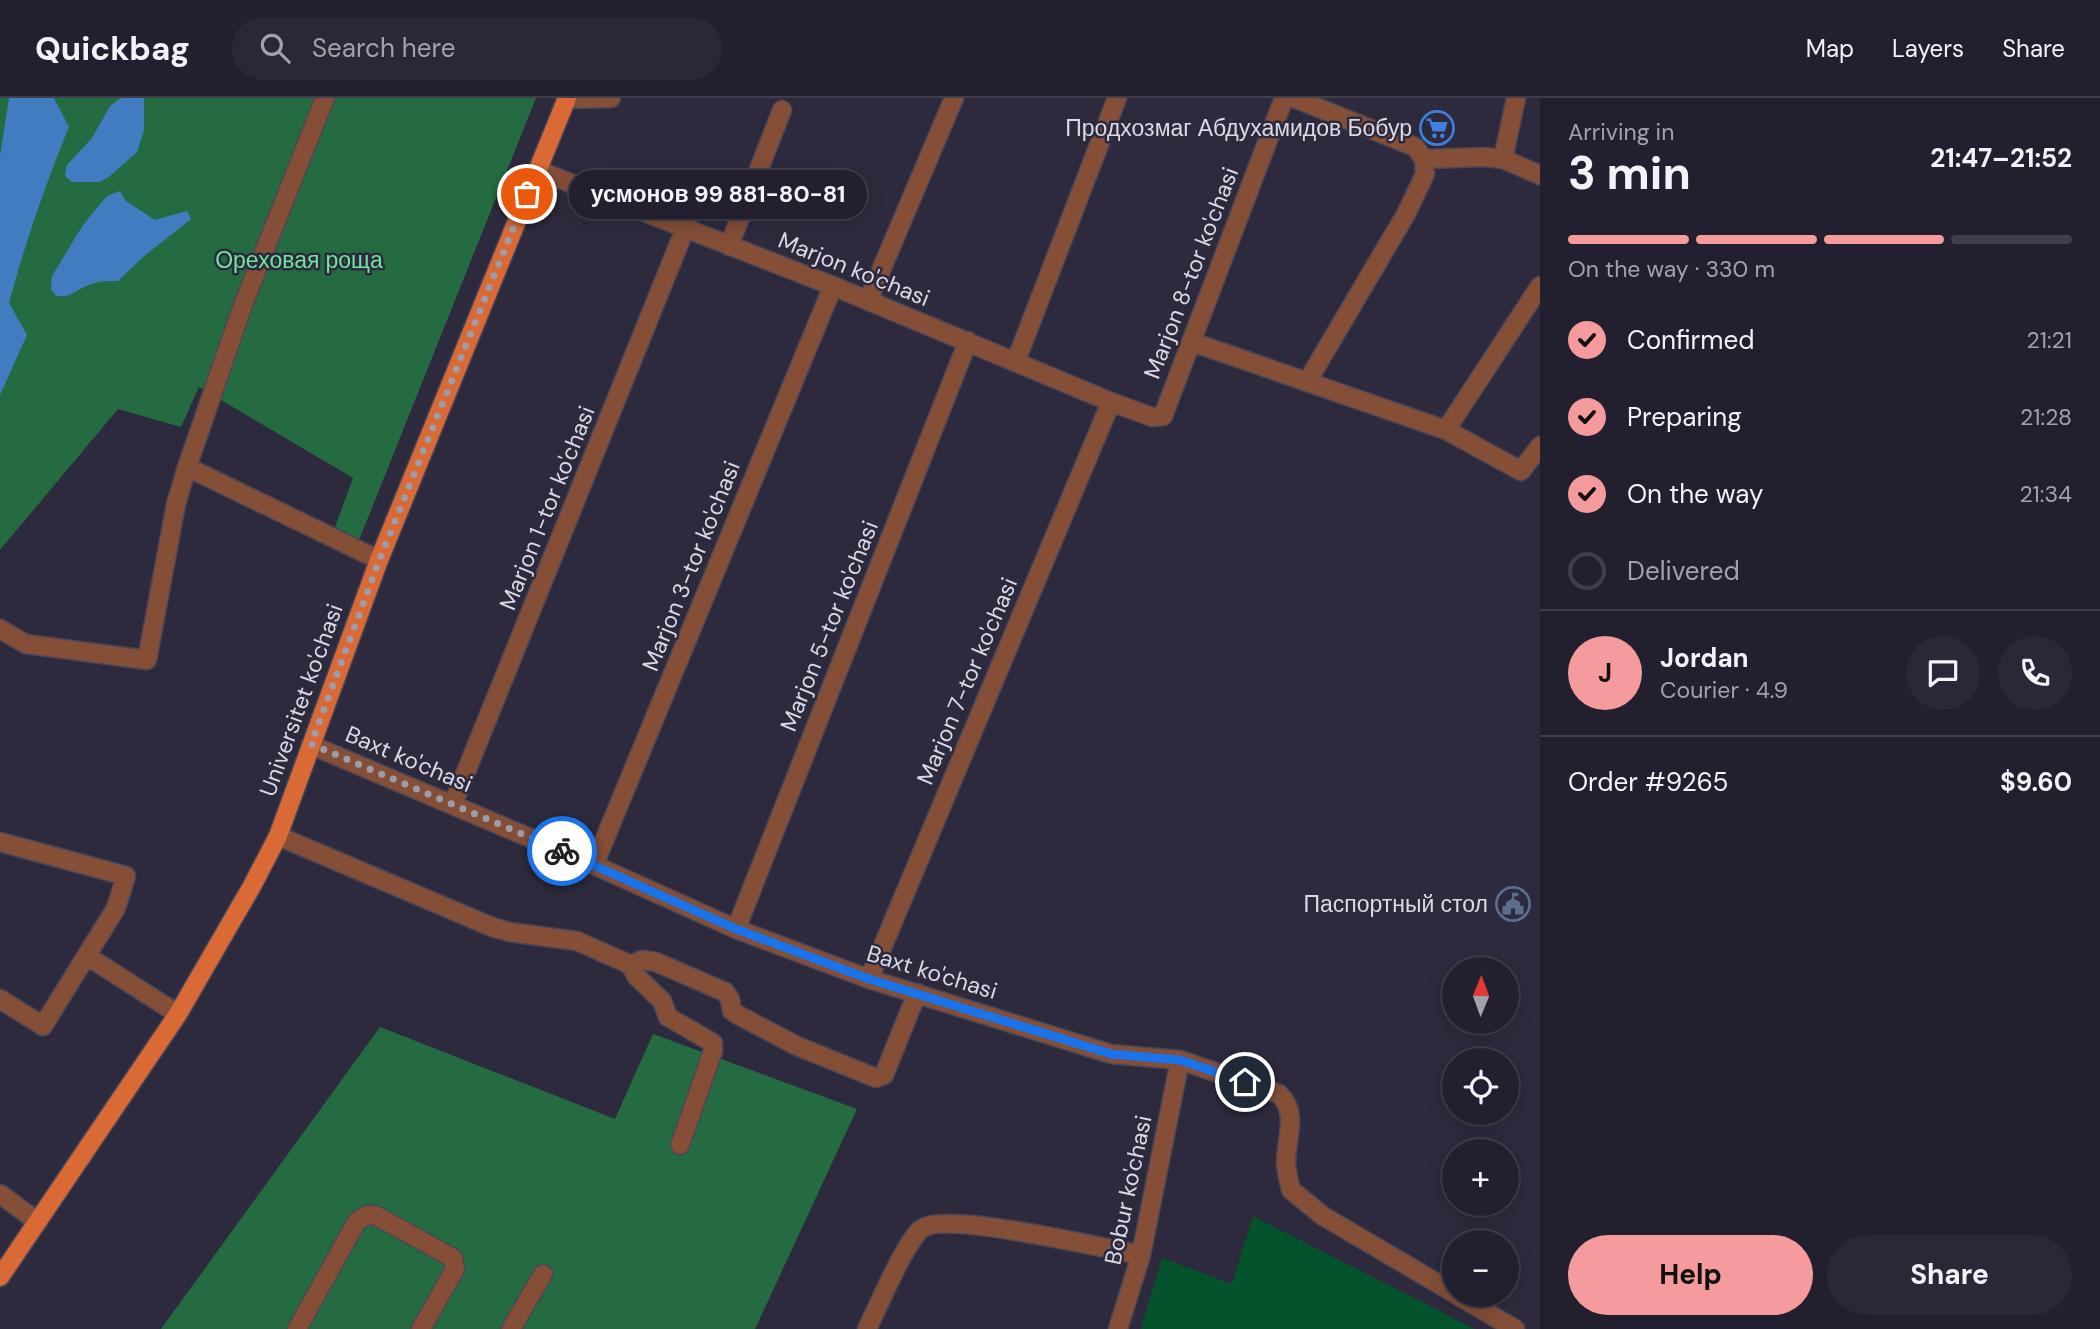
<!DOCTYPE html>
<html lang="en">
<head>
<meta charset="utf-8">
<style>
  :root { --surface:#22202e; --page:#2a2836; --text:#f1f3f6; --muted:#a2a3aa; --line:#3f3e4a; --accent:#f59b9d }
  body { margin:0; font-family:"DM Sans",sans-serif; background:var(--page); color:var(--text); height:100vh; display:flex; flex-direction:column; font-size:26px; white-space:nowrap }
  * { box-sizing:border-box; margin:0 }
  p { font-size:23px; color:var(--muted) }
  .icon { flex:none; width:38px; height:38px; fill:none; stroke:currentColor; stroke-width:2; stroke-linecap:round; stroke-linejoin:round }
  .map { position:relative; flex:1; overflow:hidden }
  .details { display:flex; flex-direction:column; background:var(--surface); width:560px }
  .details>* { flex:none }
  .needle { width:46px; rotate:1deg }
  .controls { position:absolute; left:1442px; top:859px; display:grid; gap:14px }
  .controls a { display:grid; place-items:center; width:77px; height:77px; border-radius:50%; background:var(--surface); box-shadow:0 4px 18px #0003,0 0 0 2px var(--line); font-size:35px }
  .pin { position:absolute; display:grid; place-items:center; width:60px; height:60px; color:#fff; margin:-30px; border:4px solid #fff; border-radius:50%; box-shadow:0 2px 7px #0007 }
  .courier { position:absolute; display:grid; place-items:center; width:70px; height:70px; margin:-35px; border:5px solid #1a73e8; border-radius:50%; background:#fff; color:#222; box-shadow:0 2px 9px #0007 }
  .bubble { position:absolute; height:49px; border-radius:24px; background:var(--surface); box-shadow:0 4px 18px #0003,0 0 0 2px var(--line); font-size:23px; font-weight:700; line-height:49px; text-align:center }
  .summary em { font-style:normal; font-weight:700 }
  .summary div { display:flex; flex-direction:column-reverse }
  .summary { display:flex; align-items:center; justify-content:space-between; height:119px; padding:0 28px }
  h1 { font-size:46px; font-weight:700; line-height:52px }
  .bar { display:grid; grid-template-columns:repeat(4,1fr); gap:10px 7px; align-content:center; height:84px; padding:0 28px }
  .bar i { height:9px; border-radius:5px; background:var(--line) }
  .bar .current { background:var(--accent) }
  .bar p { grid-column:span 4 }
  .line { display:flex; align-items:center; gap:18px; padding:0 28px; border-top:2px solid var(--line) }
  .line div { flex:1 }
  .round { display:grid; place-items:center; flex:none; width:74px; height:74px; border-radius:37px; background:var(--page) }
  ol { padding:0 28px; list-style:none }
  li { display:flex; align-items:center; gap:21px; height:77px }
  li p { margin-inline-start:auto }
  li .icon { padding:7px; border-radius:50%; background:var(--accent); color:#111; stroke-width:4 }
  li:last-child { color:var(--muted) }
  li i { width:38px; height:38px; border:4px solid var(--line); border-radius:50% }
  .cta { display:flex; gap:14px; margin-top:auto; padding:14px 28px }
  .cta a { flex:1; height:80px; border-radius:42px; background:var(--accent); color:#111; font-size:28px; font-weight:700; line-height:80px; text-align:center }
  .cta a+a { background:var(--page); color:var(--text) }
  header { display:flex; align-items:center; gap:42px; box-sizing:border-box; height:98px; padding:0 35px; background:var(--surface); border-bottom:2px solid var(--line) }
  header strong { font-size:33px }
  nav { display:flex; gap:38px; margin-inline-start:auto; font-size:24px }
  .search { width:490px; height:63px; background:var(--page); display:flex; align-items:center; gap:18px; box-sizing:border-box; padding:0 24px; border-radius:38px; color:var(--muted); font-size:26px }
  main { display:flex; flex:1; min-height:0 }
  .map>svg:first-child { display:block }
</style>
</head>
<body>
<header>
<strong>Quickbag</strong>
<div class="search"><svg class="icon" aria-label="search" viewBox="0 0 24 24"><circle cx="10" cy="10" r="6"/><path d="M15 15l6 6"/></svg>Search here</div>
<nav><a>Map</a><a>Layers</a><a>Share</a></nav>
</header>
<main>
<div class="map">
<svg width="1540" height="1231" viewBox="0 0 1540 1231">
  <rect width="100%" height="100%" fill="#2d2a3d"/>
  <path fill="#04532c" d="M1253,1118L1475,1231H1141L1162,1160L1232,1186Z"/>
  <path fill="#256b42" d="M0,0H536L359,442L335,429L353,380L199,289L181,329L118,311L0,452Z
    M380,929L615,1021L653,936L857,1011L755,1231H161Z"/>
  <path fill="#427cc0" d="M9,0H54L69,29C45,87 25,145 9,205L27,237L0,297V58Z
    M121,0H144V32L137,54L110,78L100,84H72L65,78L67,67L92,40L110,8Z
    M120,93L126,103L155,122L187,113L191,121L143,159L118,183C108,183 98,183 89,187C74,192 73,200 56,198L51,191L52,178L83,127L107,98Z"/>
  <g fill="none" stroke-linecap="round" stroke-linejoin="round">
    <g stroke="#494658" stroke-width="21">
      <path id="minor" d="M1294,0L1415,49L1424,61L1425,76L1406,116L1307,284
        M1516,0L1503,61L1540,77
        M566,1L611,0
        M1424,61L1484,59L1503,61
        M537,72L833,188L1111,304L1152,319L1163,318L1284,0
        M729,148L782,12
        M868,203L954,0
        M1192,244L1446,332L1521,373L1540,348
        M1016,263L1117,0
        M1446,332L1540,188
        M187,369L379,462
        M0,531L26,546L147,562L176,406L187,369L243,207L325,0
        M311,647L594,767L736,831L869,881L1111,956L1180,962L1279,996C1299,1015 1286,1040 1286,1064C1286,1073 1289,1083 1291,1092L1323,1118L1454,1195
        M453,706L685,131
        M278,738L492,829L509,834L577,843L631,867L642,862L656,864L725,894L730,901L732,913L738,917L797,948L876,980L884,977L917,895
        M0,744L126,778L116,810L43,928L0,901
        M594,767L833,188
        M736,831L968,243
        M87,858L178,916
        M631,867L636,878L662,903L668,919L713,945V953L680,1047
        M869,881L1111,304
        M0,1096L38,1124
        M1457,1197L1515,1231
        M297,1231L357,1123L367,1117H375L453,1160L455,1171L421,1231
        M511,1231L543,1176
        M867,1231C879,1207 903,1149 920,1132C941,1111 1106,1151 1141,1157
        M1118,1231L1141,1157L1180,962"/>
    </g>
    <g stroke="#494658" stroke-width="21">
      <path id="major" d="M0,1179L178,916L252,788L278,738L379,462L567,0"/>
    </g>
    <use href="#minor" stroke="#844e37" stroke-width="18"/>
    <use href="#major" stroke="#d96a36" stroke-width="18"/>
  </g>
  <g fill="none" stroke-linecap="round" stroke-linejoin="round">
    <path stroke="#9d9cab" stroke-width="7" stroke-dasharray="0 12.6" d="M527,96L379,463L311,646L562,753"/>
    <path stroke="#1a73e8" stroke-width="9" d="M562,753L736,831L869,881L1111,956L1180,962L1245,984"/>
  </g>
  <defs>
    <g id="supermarket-ring" transform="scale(1.75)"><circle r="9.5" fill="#2d2a3d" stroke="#3f7fe0" stroke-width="1.5"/><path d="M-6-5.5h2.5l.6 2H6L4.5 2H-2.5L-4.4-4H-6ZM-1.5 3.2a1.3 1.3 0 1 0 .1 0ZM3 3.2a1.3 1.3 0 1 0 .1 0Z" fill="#3f7fe0"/></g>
    <g id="civic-ring" transform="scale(1.75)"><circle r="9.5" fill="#2d2a3d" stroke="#5c6f8a" stroke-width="1.5"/><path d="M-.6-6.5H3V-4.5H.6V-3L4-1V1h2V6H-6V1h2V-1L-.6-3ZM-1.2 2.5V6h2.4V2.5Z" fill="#5c6f8a"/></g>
  </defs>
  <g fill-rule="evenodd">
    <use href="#supermarket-ring" x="1437" y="30"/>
    <use href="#civic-ring" x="1513" y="806"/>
  </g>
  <g text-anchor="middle" stroke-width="5" stroke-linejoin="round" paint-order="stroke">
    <g font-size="23" fill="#dad9e6" stroke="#2d2a3d" text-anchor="end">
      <text x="1412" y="38">Продхозмаг Абдухамидов Бобур</text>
      <text x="1488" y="814">Паспортный стол</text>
    </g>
    <g font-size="23" fill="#6de59b" stroke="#2d2a3d">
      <text x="299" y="170">Ореховая роща</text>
    </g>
    <g font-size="23" fill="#dad9e6" stroke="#2d2a3d">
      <text transform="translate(854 171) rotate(22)" y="8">Marjon ko'chasi</text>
      <text transform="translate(1191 175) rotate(-69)" y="8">Marjon 8-tor ko'chasi</text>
      <text transform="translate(547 410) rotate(-68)" y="8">Marjon 1-tor ko'chasi</text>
      <text transform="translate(691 468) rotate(-68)" y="8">Marjon 3-tor ko'chasi</text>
      <text transform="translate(829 528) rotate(-68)" y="8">Marjon 5-tor ko'chasi</text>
      <text transform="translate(967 583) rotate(-67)" y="8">Marjon 7-tor ko'chasi</text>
      <text transform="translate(301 602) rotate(-70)" y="8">Universitet ko'chasi</text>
      <text transform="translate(409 661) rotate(23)" y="8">Baxt ko'chasi</text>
      <text transform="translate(932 874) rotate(17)" y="8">Baxt ko'chasi</text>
      <text transform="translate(1128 1092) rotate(-78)" y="8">Bobur ko'chasi</text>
    </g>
  </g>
</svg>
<div class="controls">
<a><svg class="needle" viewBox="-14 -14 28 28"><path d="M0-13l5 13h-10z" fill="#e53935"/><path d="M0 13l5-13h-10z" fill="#a2a3aa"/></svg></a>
<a><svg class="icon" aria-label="locate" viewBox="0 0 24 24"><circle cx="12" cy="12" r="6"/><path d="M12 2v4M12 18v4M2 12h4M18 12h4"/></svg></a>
<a>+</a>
<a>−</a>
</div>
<div class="pin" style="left:527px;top:96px;background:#ea580c"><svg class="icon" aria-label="bag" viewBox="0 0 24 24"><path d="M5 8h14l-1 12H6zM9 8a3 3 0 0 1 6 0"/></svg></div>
<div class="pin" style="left:1245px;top:984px;background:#1f2937"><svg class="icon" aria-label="home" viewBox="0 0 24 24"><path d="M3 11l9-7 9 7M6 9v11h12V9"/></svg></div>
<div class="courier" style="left:562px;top:753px"><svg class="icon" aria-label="bike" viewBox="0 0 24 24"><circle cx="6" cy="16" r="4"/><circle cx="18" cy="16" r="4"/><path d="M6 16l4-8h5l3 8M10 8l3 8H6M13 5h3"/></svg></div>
<div class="bubble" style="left:569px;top:72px;width:298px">усмонов 99 881-80-81</div>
</div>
<section class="details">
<div class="summary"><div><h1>3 min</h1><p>Arriving in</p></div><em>21:47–21:52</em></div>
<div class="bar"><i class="current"></i><i class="current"></i><i class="current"></i><i></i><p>On the way · 330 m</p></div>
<ol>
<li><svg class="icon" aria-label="check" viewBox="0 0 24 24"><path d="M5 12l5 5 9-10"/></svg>Confirmed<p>21:21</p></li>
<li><svg class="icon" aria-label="check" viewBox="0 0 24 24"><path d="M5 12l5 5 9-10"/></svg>Preparing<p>21:28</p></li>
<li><svg class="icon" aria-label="check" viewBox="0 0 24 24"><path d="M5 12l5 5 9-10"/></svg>On the way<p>21:34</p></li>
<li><i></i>Delivered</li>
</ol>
<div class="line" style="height:126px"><b class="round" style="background:var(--accent);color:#111">J</b><div><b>Jordan</b><p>Courier · 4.9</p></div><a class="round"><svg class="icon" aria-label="chat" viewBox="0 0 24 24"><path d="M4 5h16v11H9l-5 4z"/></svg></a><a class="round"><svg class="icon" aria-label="phone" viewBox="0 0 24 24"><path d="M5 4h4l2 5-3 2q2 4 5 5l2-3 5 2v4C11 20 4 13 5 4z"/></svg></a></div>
<div class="line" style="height:91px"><div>Order #9265</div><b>$9.60</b></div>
<div class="cta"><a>Help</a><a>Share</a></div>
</section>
</main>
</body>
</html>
